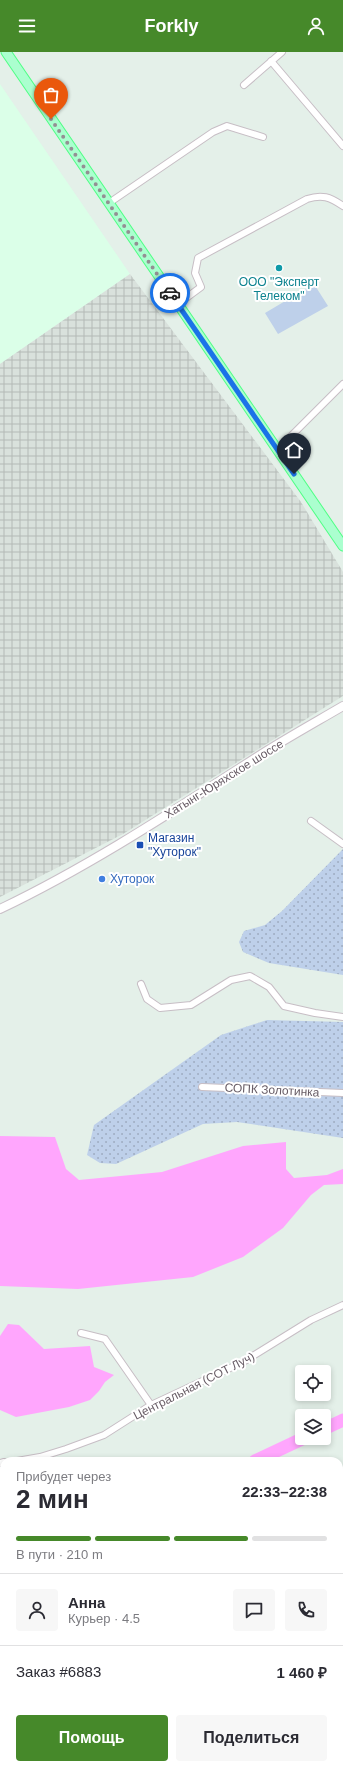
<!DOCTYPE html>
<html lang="ru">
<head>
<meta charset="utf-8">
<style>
  :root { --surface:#fff; --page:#f7f7f7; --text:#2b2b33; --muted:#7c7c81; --line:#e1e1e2; --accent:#46892a }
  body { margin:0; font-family:Helvetica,sans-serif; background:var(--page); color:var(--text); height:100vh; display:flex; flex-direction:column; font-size:15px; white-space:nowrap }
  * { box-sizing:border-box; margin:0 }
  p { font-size:13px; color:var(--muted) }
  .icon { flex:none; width:22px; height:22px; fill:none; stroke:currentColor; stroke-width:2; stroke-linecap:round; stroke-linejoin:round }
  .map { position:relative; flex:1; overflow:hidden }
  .sheet { position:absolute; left:0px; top:1405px; width:343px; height:312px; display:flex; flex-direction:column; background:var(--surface); border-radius:12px 12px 0 0; box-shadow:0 2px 6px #0003 }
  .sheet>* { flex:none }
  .controls { position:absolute; left:295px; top:1313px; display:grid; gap:8px }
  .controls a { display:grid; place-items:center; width:36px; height:36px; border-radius:4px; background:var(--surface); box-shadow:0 2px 6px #0003; font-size:20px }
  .pin { position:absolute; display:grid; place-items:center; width:34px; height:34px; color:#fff; margin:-41px -17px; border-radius:50% 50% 50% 0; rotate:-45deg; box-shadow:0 0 4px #0007 }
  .pin .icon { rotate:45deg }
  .courier { position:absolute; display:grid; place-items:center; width:40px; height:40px; margin:-20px; border:3px solid #1a73e8; border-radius:50%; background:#fff; color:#222; box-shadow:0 1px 5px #0007 }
  .head em { font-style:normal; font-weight:600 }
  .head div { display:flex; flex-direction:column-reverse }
  .head { display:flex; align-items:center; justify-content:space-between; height:68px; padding:0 16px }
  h1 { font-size:26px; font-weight:600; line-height:30px }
  .bar { display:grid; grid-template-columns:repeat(4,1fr); gap:6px 4px; align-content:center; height:48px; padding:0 16px }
  .bar i { height:5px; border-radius:3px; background:var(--line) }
  .bar .selected { background:var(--accent) }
  .bar p { grid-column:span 4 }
  .line { display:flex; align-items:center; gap:10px; padding:0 16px; border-top:1px solid var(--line) }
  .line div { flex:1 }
  .round { display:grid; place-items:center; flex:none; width:42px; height:42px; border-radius:4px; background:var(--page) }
  .button { display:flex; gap:8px; margin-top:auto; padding:8px 16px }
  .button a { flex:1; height:46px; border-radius:4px; background:var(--accent); color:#fff; font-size:16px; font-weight:600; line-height:46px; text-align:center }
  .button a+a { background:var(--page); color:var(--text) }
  header { display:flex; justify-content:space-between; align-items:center; height:52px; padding:0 16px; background:var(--accent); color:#fff; font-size:18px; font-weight:600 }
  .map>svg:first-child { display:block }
</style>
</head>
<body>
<header><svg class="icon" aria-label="menu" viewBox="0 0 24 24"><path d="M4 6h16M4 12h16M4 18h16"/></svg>Forkly<svg class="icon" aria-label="person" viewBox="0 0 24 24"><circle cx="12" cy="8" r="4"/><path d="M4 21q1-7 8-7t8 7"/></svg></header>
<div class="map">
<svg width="343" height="1717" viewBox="0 0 343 1717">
  <defs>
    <pattern id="industrial-grid" width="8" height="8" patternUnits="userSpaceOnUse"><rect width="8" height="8" fill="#d9e1dc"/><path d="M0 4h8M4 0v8" fill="none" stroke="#b4bab6"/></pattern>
    <pattern id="grass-dots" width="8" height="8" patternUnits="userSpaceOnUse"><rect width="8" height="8" fill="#bed0ea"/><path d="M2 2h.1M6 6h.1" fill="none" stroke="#9eacc1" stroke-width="1.8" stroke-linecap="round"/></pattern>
    <pattern id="forest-firs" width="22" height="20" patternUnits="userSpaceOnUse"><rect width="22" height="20" fill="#bed0ea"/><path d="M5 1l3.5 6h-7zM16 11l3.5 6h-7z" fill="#9eacc1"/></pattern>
  </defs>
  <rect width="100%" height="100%" fill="#e4f0e9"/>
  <path fill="#dbffe8" d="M0,32L130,222L0,312Z"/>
  <path fill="url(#industrial-grid)" d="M130,222L301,450L343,520V644L123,782L0,845V312Z"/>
  <path fill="url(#grass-dots)" d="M343,797V923L269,911L243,900L239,890L244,879L265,873L282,859Z
    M267,968L343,970V1086L237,1070L203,1072L116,1112L100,1111L87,1103L94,1073L221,983Z"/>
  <path fill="url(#forest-firs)" d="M339,1704H343V1717H305L315,1713H339Z"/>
  <path fill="#bed0ea" d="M314,232L328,254L278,282L265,261Z"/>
  <path fill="#ffa6fd" d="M0,1084L55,1085L66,1117L79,1128L162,1120L243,1094L286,1090V1117L294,1126L327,1123L343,1117V1132L324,1133L311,1143L283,1176L243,1205L193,1225L78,1237L0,1234Z
    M8,1272L19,1273L44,1297L90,1294L94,1315L114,1323L105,1330L99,1339L90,1348L69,1355L16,1365L0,1358V1284Z"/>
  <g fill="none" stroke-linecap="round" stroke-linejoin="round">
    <path stroke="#ffa6fd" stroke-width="13" d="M324,1377L343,1368
      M255,1409L304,1386
      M0,1523L4,1521"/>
    <g stroke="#c7bec5" stroke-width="8">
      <path id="minor" d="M271,9L343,94
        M244,33L282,0
        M109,151L213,80L227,74L263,85
        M178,252L201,235L195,221L198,206L307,147C322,142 330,145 343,154
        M277,398L343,332
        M311,769L343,792
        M141,932L147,947L160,956L191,953L231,928L250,924L269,935L284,954L315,961L343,965
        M202,1035L343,1041
        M81,1281L105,1287L151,1353
        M17,1409L40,1405L66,1397L104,1383L151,1353L243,1310L311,1268L343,1253
        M0,1411L4,1410
        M0,1422L4,1419
        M339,1439L343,1437
        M0,1590L4,1588"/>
    </g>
    <g stroke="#c9bfc7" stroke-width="10">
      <path id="secondary" d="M0,857C90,814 173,759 257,705C285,687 314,671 343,654"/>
    </g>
    <g stroke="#4fff85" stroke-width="11">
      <path id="primary" d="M6,0L343,494"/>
    </g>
    <use href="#minor" stroke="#fff" stroke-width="6"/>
    <use href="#secondary" stroke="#fff" stroke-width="8"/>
    <use href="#primary" stroke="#abffcf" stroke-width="9"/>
  </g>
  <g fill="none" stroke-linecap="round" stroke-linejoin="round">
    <path stroke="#939093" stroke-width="4" stroke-dasharray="0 7.2" d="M51,67L170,241"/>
    <path stroke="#1a73e8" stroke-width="5" d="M170,241L294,422"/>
  </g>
  <circle fill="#0f9aa8" stroke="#fff" stroke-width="1.5" cx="279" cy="216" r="4"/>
  <rect fill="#1a4fb4" stroke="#fff" stroke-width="1.5" x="136" y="789" width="8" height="8" rx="2"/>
  <circle fill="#3f7fe0" stroke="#fff" stroke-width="1.5" cx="102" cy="827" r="4"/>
  <g text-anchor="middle" stroke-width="4" stroke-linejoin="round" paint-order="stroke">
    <g font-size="12" fill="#0d838f" stroke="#fff">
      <text x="279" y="234">ООО "Эксперт<tspan x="279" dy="14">Телеком"</tspan></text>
    </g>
    <g font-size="12" fill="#675c65" stroke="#fff">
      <text transform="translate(224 727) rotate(-32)" y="4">Хатынг-Юряхское шоссе</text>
      <text transform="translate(272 1038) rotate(3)" y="4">СОПК Золотинка</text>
      <text transform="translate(194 1334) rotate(-27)" y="4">Центральная (СОТ Луч)</text>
    </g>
    <g font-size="12" fill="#164399" stroke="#fff" text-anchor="start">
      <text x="148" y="790">Магазин<tspan x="148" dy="14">"Хуторок"</tspan></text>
    </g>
    <g font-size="12" fill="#366cbe" stroke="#fff" text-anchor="start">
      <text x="110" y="831">Хуторок</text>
    </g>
  </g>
</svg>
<div class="controls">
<a><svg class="icon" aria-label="locate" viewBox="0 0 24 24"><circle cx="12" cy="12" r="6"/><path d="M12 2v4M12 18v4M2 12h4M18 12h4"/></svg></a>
<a><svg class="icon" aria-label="layers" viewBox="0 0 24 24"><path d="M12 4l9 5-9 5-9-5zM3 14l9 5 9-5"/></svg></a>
</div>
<div class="pin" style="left:51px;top:67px;background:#ea580c"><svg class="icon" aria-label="bag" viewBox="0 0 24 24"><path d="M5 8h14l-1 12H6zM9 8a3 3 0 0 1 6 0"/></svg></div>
<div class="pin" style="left:294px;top:422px;background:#1f2937"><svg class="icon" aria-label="home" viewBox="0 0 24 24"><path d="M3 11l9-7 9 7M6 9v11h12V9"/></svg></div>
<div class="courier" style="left:170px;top:241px"><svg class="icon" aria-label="car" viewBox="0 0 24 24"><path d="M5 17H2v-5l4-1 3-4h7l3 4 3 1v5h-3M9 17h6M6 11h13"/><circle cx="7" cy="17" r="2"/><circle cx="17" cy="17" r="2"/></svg></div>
<section class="sheet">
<div class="head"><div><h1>2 мин</h1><p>Прибудет через</p></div><em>22:33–22:38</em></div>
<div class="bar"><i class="selected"></i><i class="selected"></i><i class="selected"></i><i></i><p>В пути · 210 m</p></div>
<div class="line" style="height:72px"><a class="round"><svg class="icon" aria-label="person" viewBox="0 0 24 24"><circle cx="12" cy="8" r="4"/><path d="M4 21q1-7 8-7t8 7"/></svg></a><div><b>Анна</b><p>Курьер · 4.5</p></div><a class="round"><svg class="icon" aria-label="chat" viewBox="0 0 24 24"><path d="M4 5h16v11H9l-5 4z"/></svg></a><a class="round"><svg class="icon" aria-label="phone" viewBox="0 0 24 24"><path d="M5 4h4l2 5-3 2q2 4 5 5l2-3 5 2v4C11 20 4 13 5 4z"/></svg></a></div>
<div class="line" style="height:52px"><div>Заказ #6883</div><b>1 460 ₽</b></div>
<div class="button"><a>Помощь</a><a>Поделиться</a></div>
</section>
</div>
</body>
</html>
